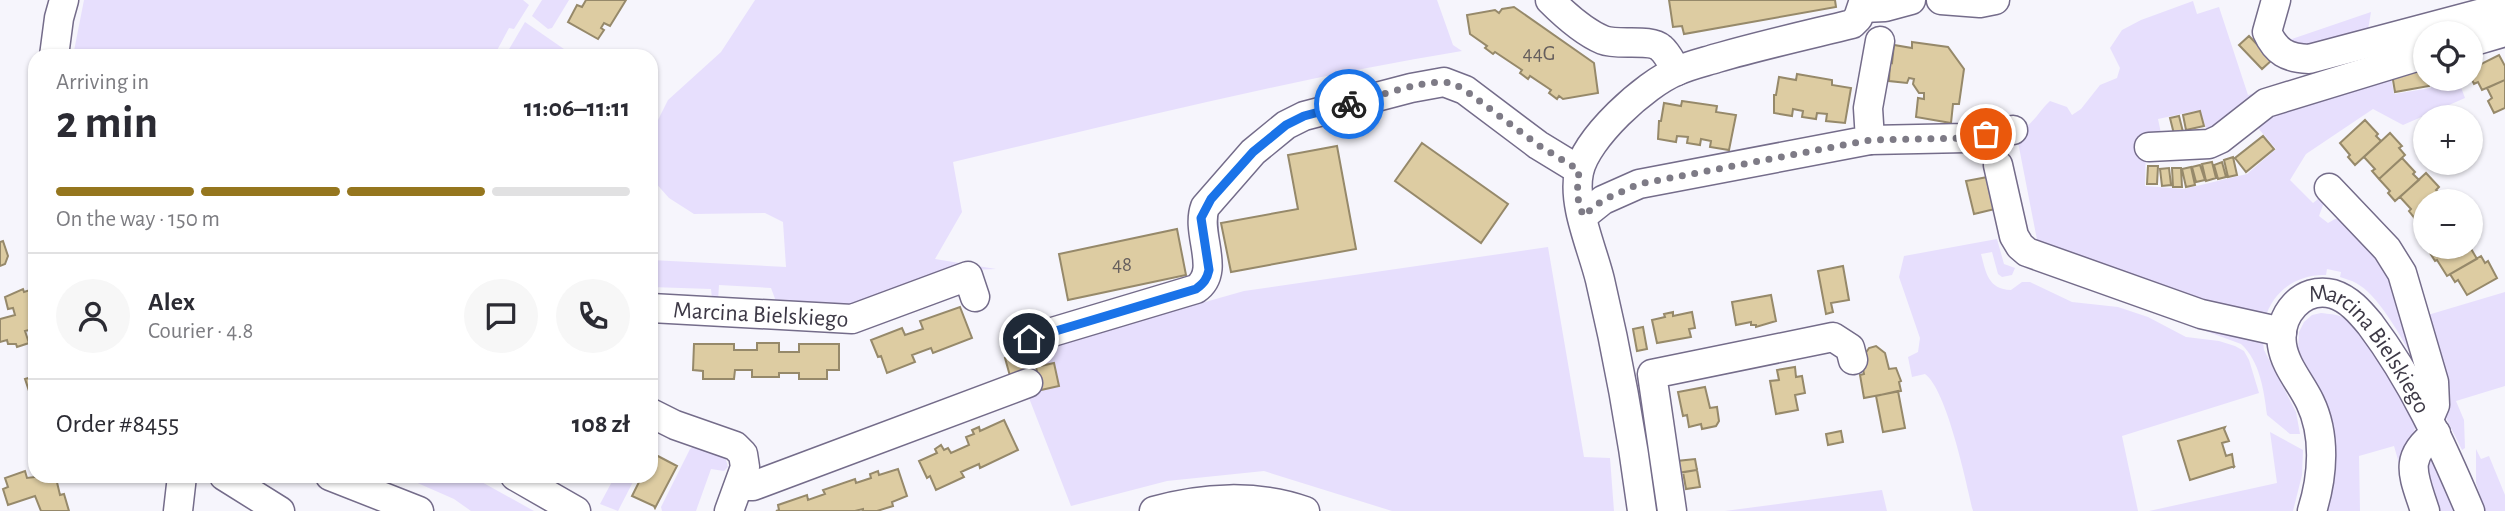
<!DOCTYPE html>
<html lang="en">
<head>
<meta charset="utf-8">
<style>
  :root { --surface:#fff; --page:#f7f7f7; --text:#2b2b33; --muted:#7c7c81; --line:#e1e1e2; --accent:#95761e }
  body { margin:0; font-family:"Alegreya Sans",sans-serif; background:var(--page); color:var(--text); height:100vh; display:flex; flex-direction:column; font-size:26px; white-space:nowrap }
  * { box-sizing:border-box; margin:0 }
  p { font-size:23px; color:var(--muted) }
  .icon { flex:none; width:38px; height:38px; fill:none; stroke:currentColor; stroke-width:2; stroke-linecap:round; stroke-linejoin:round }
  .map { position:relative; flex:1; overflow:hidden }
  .drawer { position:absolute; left:28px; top:49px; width:630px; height:434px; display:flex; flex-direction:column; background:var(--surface); border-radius:21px; box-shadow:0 2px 5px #0004 }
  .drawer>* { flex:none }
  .buttons { position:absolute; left:2413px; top:21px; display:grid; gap:14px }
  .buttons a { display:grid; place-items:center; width:70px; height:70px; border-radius:50%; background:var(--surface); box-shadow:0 2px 5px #0004; font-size:35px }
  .pin { position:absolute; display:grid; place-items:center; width:60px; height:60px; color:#fff; margin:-30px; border:4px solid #fff; border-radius:50%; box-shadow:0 2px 7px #0007 }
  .courier { position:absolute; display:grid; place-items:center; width:70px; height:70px; margin:-35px; border:5px solid #1a73e8; border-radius:50%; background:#fff; color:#222; box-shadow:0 2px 9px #0007 }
  .headline em { font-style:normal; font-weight:600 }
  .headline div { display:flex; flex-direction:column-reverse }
  .headline { display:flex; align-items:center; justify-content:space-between; height:119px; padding:0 28px }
  h1 { font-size:46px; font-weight:600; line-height:52px }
  .bar { display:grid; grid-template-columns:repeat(4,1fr); gap:10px 7px; align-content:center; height:84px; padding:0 28px }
  .bar i { height:9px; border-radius:5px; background:var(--line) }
  .bar .current { background:var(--accent) }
  .bar p { grid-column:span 4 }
  .line { display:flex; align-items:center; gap:18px; padding:0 28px; border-top:2px solid var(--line) }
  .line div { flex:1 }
  .round { display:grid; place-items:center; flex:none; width:74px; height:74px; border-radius:37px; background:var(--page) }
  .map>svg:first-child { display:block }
</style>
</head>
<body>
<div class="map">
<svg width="2505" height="511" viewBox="0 0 2505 511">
  <rect width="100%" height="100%" fill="#f6f5fc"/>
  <path fill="#e7dffd" d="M84,0H523L529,5L514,29L509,28L494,56H73Z
    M542,0H569L552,28L548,29L532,16Z
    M755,0H1437L1453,45L1462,51C1291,79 1122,122 953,162L962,212L935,259L996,269L971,270L854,310L777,304L771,288L719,285L718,301L712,299L711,289L651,287V260L786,267L783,222L765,213L694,214L669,198L653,180L651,171L655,126L668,100L721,52Z
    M2193,1L2197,14L2219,7L2248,95L2386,57L2209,138L2200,110L2158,119L2162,138L2146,139L2145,186L2184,189L2247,174L2276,149L2251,120L2389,67L2394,94L2431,88L2430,79H2458L2465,98L2403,125L2373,109L2306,154L2290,180L2313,203L2324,194L2326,197L2319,216L2328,223L2335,219H2345L2384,258L2412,352L2410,353C2399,333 2377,294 2356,283C2351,280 2345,279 2340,277L2341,272L2327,269L2326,275C2297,274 2273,291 2265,319L2257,320L2038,245L2018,142V132C2032,126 2039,111 2050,101L2067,107L2072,115L2081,109L2100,85L2117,78L2120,68L2110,48L2122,30L2141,20Z
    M2371,12L2368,30L2299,48L2286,41Z
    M525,22L574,56L625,51L633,56H505Z
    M1997,239L2004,264L2015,268L2012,275L2002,277L1998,274L1992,252L1981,254C1986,273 1988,289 2011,290L2022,282H2030L2072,302L2118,307L2148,317L2186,337L2219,341L2235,346L2244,351L2249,360L2259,393L2122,436L2138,511H1973C1966,482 1947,390 1925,374L1912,377L1908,357L1918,352L1920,338L1899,277L1904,256Z
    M1548,247L1584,457L1610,458L1614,511H1392L1264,471L1167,481L1071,506L1029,398L1040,392L1036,369L1029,352L1244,291Z
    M2029,266L2263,341L2264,350L2296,412L2300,434H2290L2267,415C2264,391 2260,361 2241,344Z
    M2505,292V386L2456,401L2464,420L2465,448L2462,450L2444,414L2421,317Z
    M2321,313C2329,314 2336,314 2342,317C2367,330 2399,394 2414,419L2415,428L2402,474L2394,446L2359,456L2360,511H2326L2332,425L2318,386L2306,368L2298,349L2299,332L2304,322L2312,315Z
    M2270,432L2303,450L2302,475L2293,511H2149L2277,483Z
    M697,444L725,456L728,467L724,471L711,469L696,511H662L661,507L690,449Z
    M2476,449L2481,459L2489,456L2505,495V511H2485L2476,483Z
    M2430,455L2457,511H2433L2422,461Z
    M415,476H471L534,511H471L454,499L413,481Z
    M615,476H636L618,511L600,504Z
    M1882,490L1887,511H1725Z"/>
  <path fill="#ddcca2" stroke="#96896a" stroke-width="2" d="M586,0H626L610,26L604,23L601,28L604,30L598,39L568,22L577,5L582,7Z
    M1669,0H1835L1836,7L1684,34L1682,26L1673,27Z
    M1514,7L1594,63L1598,93L1563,99L1559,96L1557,99L1549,93L1551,90L1530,76L1528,79L1520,73L1522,70L1495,52L1493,54L1485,48L1487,46L1470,34L1467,15L1495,10L1499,13L1502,9Z
    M2249,36L2272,60L2262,69L2239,45Z
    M1912,42L1948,47L1964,69L1959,104H1953L1951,123L1916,117L1918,98L1924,99V93H1919L1913,84L1914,79L1909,78L1907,83L1889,81L1890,62L1892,63L1894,45L1912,48Z
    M2499,55L2505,66V80L2482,90L2478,82L2474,84L2471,78V69Z
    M2426,68V79H2428L2429,86L2395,92L2392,74Z
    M1797,74L1832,80V85L1851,88L1845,123L1826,121L1827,114L1817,113L1816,119L1802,117L1803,111L1793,109L1792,116L1774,113V95H1776L1779,77L1796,80Z
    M2505,80V108L2494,113L2488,101L2492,98L2487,88Z
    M1682,101L1717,106L1716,112L1736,115L1729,150L1710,147L1711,141L1701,139L1700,145L1687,143L1688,137L1677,136L1676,142L1658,139L1659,121H1661L1664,103L1681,106Z
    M2200,111L2204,126L2186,130L2183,115Z
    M2179,116L2183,132L2174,134L2170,118Z
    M2365,120L2378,134L2376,136L2381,141L2355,165L2348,157L2350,155L2340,143Z
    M2390,133L2402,146L2399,148L2405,155L2379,179L2372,171L2375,169L2364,157Z
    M2263,136L2274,149L2246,172L2235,158Z
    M1422,143L1508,204L1481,243L1395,181Z
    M1337,146L1356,249L1231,272L1221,223L1298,209L1288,155Z
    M2233,157L2237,175L2228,177L2224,160Z
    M2402,158L2415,172L2413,174L2419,180L2395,201L2388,193L2390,191L2379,179Z
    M2212,162L2216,178L2206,181L2202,164Z
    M2222,162L2226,177L2218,179L2214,165Z
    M2200,165L2205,180L2196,182L2192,167Z
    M2148,166H2158L2157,184H2147Z
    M2191,167L2195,185L2186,187L2182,169Z
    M2169,168L2171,185L2162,186L2160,169Z
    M2172,168H2181L2182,187H2173Z
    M2426,173L2439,187L2436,190L2442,196L2436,201H2426V211L2416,220L2409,211L2411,209L2400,197Z
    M1993,176L1999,208L1974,214L1966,181Z
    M1177,229L1186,275L1068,300L1059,254Z
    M3,241L8,256L5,264L0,266V242Z
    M2442,247H2470L2477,259L2447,276L2437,260L2435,261L2430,253Z
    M2481,256L2485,263L2488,261L2497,278L2467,295L2458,280L2455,282L2450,274Z
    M1843,266L1849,300L1831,303L1833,312L1826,314L1818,271Z
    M23,289L24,292L30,290L35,293V335L33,329L25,331L29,343L17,347L16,344H8L7,340L0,342V319L15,315L13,308L8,309L5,297Z
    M1771,295L1776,321L1756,327V325H1751V322L1736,325L1732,302Z
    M960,307L972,338L933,353L931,348L912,355L915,362L887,373L881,356L878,357L871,340L902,328L905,335L923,329L920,321Z
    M1673,312V316L1692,312L1695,328L1689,329L1691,337L1657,343L1652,320L1665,317L1664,314Z
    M1643,327L1647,349L1637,351L1633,329Z
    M757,343H779V352H799V344H839V370H827V379H799V373H779V377H752V370H735L734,379H703V371L693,370L694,344H734V350H757Z
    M1876,346L1885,353L1889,369L1896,368L1901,381L1899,382L1901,391L1864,398L1860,375L1864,374L1861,360L1869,348Z
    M1023,353L1028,371L1010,376L1005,358Z
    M1054,363L1059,386L1041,390L1036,367Z
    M1795,367L1796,377L1802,376L1805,393L1795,395L1798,410L1776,414L1770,381L1779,380L1777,370Z
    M35,376V399L32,400L25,379Z
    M1705,387L1710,408L1717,407L1719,421L1716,426L1702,429L1701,424L1689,427L1687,415L1683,416L1678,392Z
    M1898,391L1905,428L1883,432L1876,396Z
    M1004,420L1018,450L980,468L979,464L961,472L964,477L936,490L930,476L927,478L919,461L937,453L935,449L941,445L944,450L948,448L951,453L969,445L966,437L974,434L972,430L979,427L980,431Z
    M2225,427L2224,429L2229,441L2222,443L2226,456L2232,454L2234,467L2235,466L2190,480L2178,441Z
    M1841,431L1843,442L1828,445L1826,434Z
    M654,454L677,466L655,508L654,506L632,496L642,476H651V460Z
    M1695,459L1697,470L1679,473L1677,461Z
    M898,469L907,496L892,502L893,506L877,511H863V509L855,511H776L779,510L778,505L807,495L808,500L825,494L823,490L855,479L856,483L871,478L870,474L878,471L879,475Z
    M1697,470L1700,487L1686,489L1683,472Z
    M25,471L27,478L43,476L45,481L56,478L60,495L64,494L69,511H41L35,496L8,505L3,489L8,487L5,478Z"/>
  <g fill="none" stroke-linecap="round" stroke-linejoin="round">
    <g stroke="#746c8a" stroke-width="31">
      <g id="minor">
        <path d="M1550,0C1564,14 1584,32 1603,40C1618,46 1650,38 1661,48C1668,54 1672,64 1677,71"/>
        <path d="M1941,0L1980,3L1995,0"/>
        <path d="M2276,0L2267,32C2276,52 2287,58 2309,59L2505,7"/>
        <path d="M1863,8L1885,7L1911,0"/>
        <path d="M2471,42L2505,32"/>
        <path d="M54,56L59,18L64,0"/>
        <path d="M1870,140L1966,138L2013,130"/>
        <path d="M2149,147L2209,144L2220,139L2266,103L2426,54"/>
        <path d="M1998,165L2014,236L2020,246L2027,252L2201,314L2282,332"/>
        <path d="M2329,188L2387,249L2402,273L2434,382L2435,405L2429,419"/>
        <path d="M1583,216L1603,200L1639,184L1870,140L1868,108L1880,41"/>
        <path id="s1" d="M651,308L852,319L968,276L975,297"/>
        <path d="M1029,339L1196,289C1222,271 1195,234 1205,207L1253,152L1286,125L1304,116L1411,88L1444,82L1465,90L1538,145L1579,170"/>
        <path d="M651,413L675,425L735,446L743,454L745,467L729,511"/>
        <path d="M224,476L280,511"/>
        <path d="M330,476L419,511"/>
        <path d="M515,476L576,511"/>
        <path d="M739,486H753L1028,383"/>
        <path d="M178,511L182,476"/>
        <path d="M1154,511C1202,497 1258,494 1305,511"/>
        <path d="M1642,511C1632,434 1618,356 1600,280C1592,247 1572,205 1579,172C1586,138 1645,84 1677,71C1690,65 1704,62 1717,58C1762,45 1807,35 1852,24L1858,18L1864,0"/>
        <path d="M1672,511L1652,374L1833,337L1850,348L1853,360"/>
        <path id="s2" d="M2312,511C2323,476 2326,435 2310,402C2301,383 2285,366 2282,345C2278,315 2302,286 2333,294C2349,299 2360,312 2370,324C2413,381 2442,445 2470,511"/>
        <path d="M2425,511C2414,476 2402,458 2436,433"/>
      </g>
    </g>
    <use href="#minor" stroke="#fff" stroke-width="28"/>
  </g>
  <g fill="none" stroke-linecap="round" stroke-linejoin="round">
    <path stroke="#7e7b86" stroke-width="7" stroke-dasharray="0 12.6" d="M1349,104C1377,97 1415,82 1444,82C1452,83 1458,86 1465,90L1538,145L1579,170L1577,195L1583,216L1603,200L1639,184L1870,140L1966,138L1986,134"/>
    <path stroke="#1a73e8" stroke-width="9" d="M1029,339L1196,289C1204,283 1207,279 1209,270L1201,218L1211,199L1253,152L1286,125L1304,116L1349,104"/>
  </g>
  <g text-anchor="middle" stroke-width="5" stroke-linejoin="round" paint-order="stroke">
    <g font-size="21" fill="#655e5d">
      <text x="1539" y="60">44G</text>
      <text x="1122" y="271">48</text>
    </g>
    <g font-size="24" fill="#3d3946" stroke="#f6f5fc">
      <text dy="8" stroke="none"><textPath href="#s1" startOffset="110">Marcina Bielskiego</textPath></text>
      <text dy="8" stroke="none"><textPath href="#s2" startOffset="324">Marcina Bielskiego</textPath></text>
    </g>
  </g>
</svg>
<div class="buttons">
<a><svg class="icon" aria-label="locate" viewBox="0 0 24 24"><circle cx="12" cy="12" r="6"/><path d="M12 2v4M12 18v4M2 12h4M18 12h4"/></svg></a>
<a>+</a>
<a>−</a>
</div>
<div class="pin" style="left:1986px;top:134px;background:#ea580c"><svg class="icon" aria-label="bag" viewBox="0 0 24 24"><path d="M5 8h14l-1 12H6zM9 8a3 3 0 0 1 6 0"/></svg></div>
<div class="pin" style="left:1029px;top:339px;background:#1f2937"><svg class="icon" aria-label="home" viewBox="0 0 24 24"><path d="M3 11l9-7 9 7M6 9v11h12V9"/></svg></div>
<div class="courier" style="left:1349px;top:104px"><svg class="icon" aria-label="bike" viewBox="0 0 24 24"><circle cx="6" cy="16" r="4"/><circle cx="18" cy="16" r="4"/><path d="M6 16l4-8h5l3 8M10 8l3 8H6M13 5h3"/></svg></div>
<section class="drawer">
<div class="headline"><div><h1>2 min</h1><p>Arriving in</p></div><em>11:06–11:11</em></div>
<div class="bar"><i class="current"></i><i class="current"></i><i class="current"></i><i></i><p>On the way · 150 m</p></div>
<div class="line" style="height:126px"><a class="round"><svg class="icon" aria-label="person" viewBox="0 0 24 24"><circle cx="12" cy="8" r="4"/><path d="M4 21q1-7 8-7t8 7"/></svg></a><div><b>Alex</b><p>Courier · 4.8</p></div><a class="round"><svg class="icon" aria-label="chat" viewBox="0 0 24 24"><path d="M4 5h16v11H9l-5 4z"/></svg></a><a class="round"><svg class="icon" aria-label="phone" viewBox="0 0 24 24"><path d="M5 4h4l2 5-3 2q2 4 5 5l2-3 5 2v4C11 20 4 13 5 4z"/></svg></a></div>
<div class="line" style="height:91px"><div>Order #8455</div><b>108 zł</b></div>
</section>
</div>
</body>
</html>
